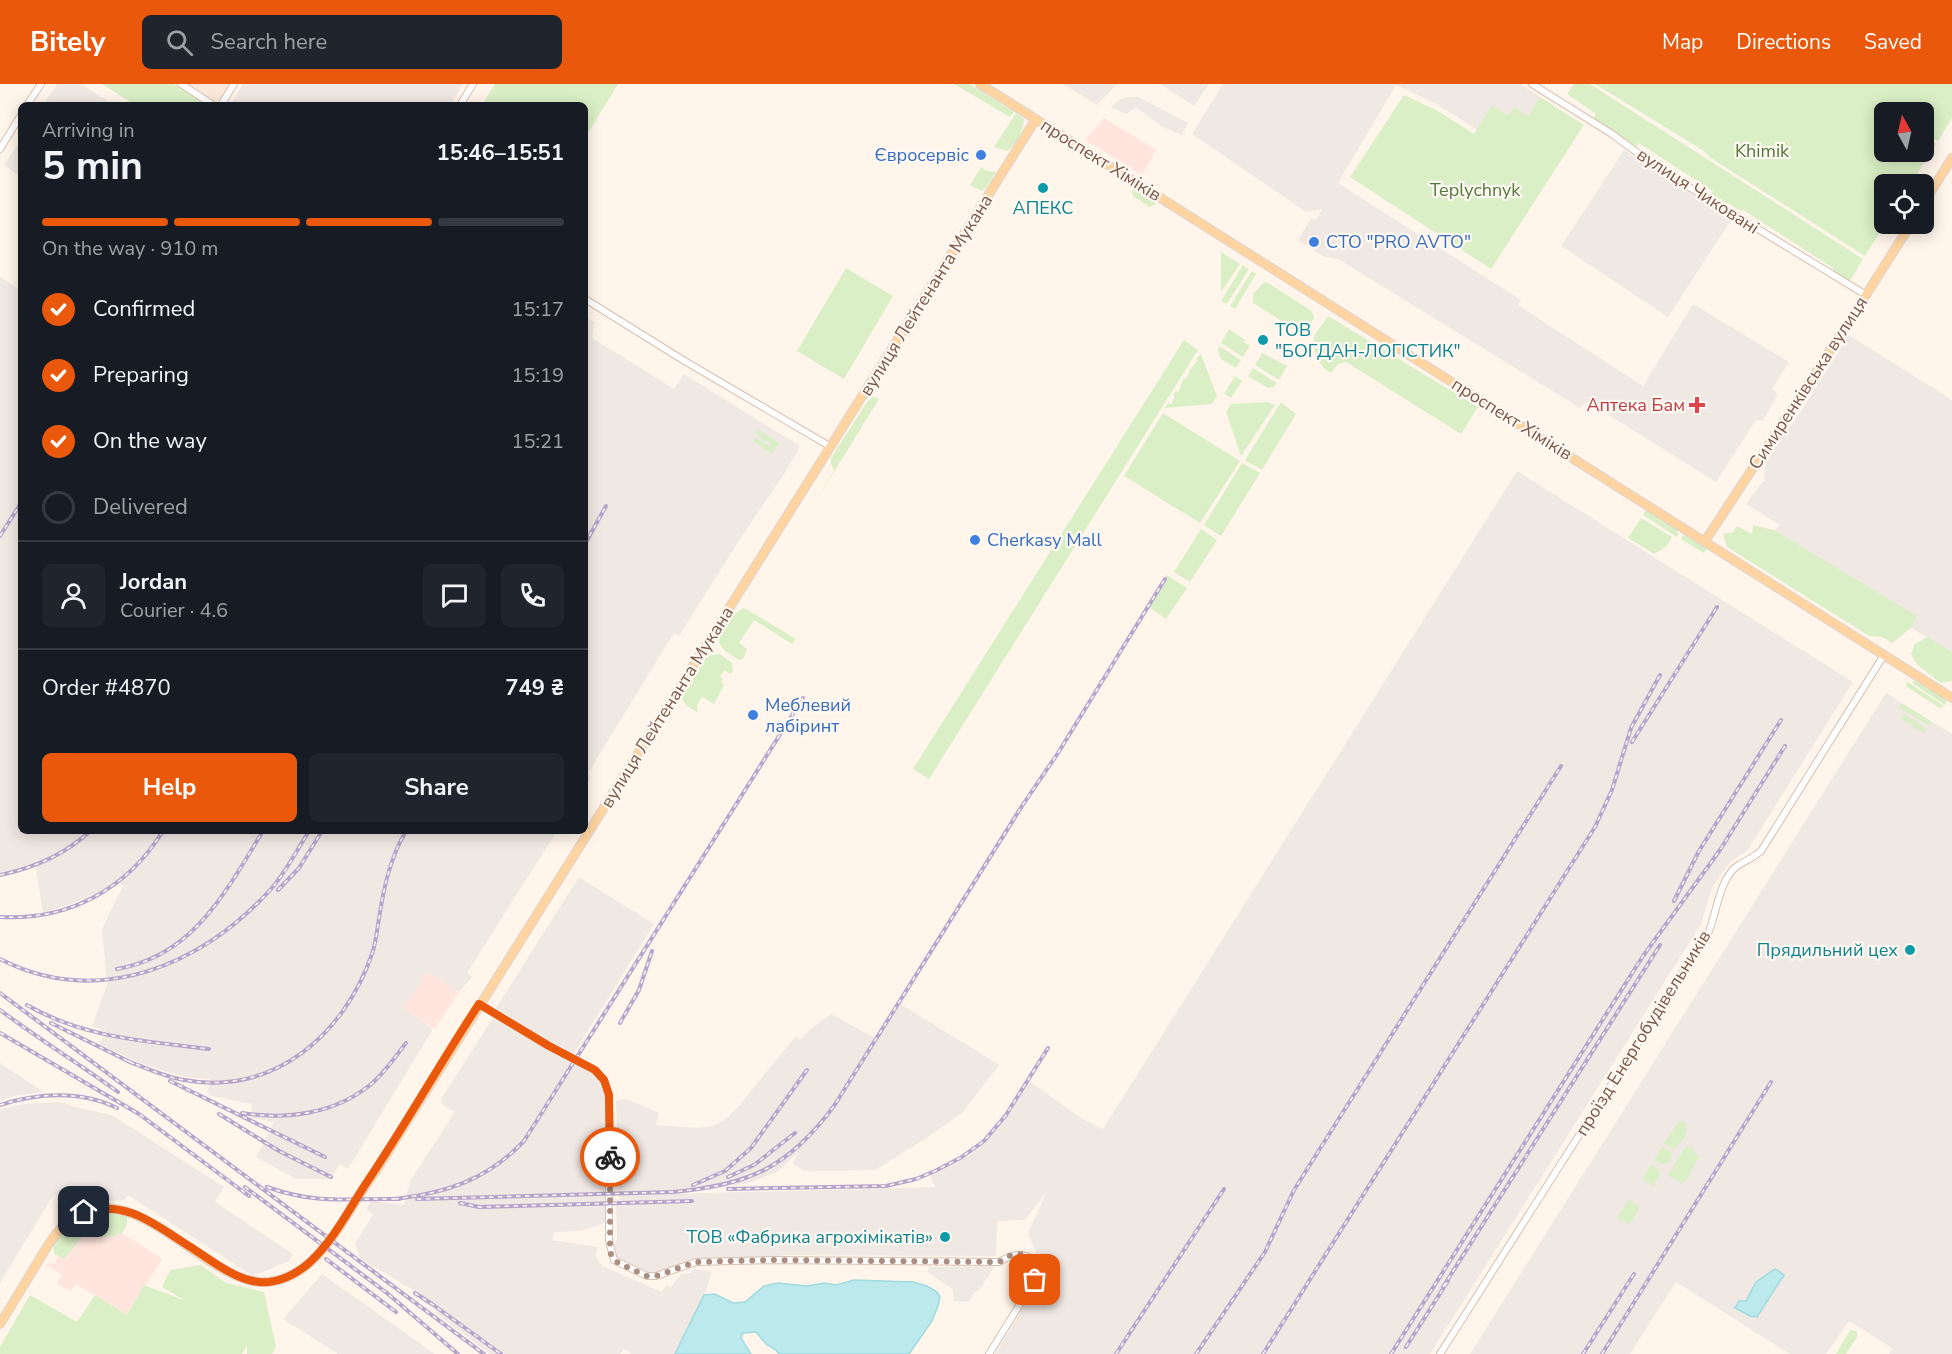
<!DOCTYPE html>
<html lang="en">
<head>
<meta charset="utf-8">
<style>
  :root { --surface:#171b24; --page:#20242c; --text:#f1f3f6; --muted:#9ea1a6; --line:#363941; --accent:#ea580c }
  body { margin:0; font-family:"Nunito Sans",sans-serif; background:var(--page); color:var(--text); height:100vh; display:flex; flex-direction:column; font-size:22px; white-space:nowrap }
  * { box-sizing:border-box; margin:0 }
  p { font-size:20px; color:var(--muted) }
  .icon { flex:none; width:33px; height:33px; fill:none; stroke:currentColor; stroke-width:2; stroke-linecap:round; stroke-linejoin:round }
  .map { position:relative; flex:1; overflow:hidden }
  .sheet { position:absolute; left:18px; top:18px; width:570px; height:732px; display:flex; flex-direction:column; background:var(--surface); border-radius:9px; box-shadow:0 3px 15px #0003 }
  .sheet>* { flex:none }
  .needle { width:39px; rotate:352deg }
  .fabs { position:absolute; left:1874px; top:18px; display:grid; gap:12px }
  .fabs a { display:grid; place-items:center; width:60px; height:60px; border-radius:9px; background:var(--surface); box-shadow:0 3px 15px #0003; font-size:30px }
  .pin { position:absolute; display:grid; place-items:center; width:51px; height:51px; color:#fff; margin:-26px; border-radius:12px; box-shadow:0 3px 9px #0006 }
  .courier { position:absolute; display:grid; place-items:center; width:60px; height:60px; margin:-30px; border:4px solid #ea580c; border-radius:50%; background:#fff; color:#222; box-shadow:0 2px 8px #0007 }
  .headline em { font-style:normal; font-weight:700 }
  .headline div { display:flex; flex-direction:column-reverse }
  .headline { display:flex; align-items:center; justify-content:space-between; height:102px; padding:0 24px }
  h1 { font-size:39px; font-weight:700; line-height:45px }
  .bar { display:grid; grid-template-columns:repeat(4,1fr); gap:9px 6px; align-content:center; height:72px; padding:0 24px }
  .bar i { height:8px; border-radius:4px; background:var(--line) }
  .bar .current { background:var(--accent) }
  .bar p { grid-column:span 4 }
  .line { display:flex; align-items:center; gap:15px; padding:0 24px; border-top:2px solid var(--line) }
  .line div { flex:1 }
  .round { display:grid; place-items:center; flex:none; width:63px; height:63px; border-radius:9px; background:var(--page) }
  ol { padding:0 24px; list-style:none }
  li { display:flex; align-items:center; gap:18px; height:66px }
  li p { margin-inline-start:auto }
  li .icon { padding:6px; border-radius:50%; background:var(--accent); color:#fff; stroke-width:4 }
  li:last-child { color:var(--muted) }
  li i { width:33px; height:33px; border:3px solid var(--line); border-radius:50% }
  .button { display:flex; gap:12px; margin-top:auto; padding:12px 24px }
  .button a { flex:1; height:69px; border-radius:9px; background:var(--accent); color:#fff; font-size:24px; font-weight:700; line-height:69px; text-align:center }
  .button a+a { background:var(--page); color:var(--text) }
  header { display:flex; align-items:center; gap:36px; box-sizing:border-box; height:84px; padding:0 30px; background:var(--accent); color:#fff }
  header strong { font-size:28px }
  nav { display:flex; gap:33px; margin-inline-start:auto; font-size:21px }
  .search { width:420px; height:54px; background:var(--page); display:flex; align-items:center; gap:15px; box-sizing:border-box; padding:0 21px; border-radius:9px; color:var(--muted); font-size:22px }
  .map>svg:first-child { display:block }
</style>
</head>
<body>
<header>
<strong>Bitely</strong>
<div class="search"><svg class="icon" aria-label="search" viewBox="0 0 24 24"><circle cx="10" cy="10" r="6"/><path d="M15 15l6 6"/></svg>Search here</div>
<nav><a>Map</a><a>Directions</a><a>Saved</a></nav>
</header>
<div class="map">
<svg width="1952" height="1270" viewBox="0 0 1952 1270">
  <rect width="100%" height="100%" fill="#fff5ea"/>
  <path fill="#fae9da" d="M187,0H231L221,15L216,18L206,14Z"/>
  <path fill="#ffe5de" d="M1104,34L1156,66L1142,91L1085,56Z
    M429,888L459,908L435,945L402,925L425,891Z
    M64,1148L122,1149L162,1175L127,1231L76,1200L70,1207L57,1199L62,1191L45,1180L56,1179Z"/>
  <path fill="#f0e8e3" d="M57,0H81L114,21H43Z
    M243,0H463L450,21H230Z
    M1063,0H1117L1097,21Z
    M1160,0H1209L1194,22Z
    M1223,0H1520L1540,13L1529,32H1508L1492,21L1477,46L1437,20L1396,1L1338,99L1521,216L1518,221L1643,302L1693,220L1789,278L1772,305L1778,310L1763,337L1756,336L1716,398L1586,317L1580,324L1338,175L1325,173L1298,156L1311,134L1316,136L1322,125L1306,128L1192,50Z
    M1128,13H1138L1188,39L1182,51L1163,43L1136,23L1126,30L1111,23L1120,15Z
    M21,55V93L4,81Z
    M1624,66L1731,136L1668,233L1561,162Z
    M0,193L21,206V747H557L467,889L472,893L459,908L429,888L425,891L403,924L433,945L348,1085L340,1080L330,1095H296L256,1073L274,1038L251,1034L252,1020L207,1011L210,995L186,993L161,986L136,977L99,960L107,948L92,942L107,901L102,845L123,802L117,797L91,813L43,829L35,779L0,789Z
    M585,233L594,238L592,254L658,295L674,305L684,290L800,362L786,387L740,455L679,552L675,549L672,552L588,689L591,694L585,703Z
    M1849,251L1952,316V568L1911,544L1916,532L1774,446L1780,441L1746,420L1764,396L1766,375L1786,342L1792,341Z
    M1517,387L1853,598L1747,767L1730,778L1712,804L1701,840L1430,1270H995L1045,1188L1028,1150L1047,1107L1025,1136L997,1137L996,1172L788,1171L714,1177L691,1175L655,1190L645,1188L618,1175L613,1167L617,1154L616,1122L619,1121L616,1017L626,1015L659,1029L656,1041L697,1044L713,1042L723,1037L736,1025L796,952L800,956L811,945L831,930L875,954L899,919L999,981L962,1029L925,1055L875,1086L804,1087L792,1079L799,1068L777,1088L745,1100L674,1108V1110L935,1103L930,1091L957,1079L971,1070L987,1055L1006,1032L1029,997L1081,1034L1103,1045Z
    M1886,609L1952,650V1270H1889L1892,1264L1849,1237L1826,1270H1790L1676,1198L1630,1270H1470Z
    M579,793L654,840L571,974L494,927Z
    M493,934L597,992L605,1012L606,1139L579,1147L554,1148L552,1156L597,1163L596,1173L602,1182L662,1208L666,1201L671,1203L681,1190L691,1189L694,1185L712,1188L704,1211L675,1270H632L624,1265L620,1270H490L436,1229L440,1222L361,1175L355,1160L373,1130L366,1125L371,1117L404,1121L410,1097L455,1028L444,1022L441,1015Z
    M0,979L44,1008L13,1012L0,1017Z
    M58,1018L65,1019L74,1023L112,1031L224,1103L215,1118L293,1170L289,1177L253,1192L128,1111L124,1116L99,1118L78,1125L54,1110L0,1199V1025L24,1020Z
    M995,1182L980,1205L974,1209L969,1218L954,1217L953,1205L927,1188L929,1183Z
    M322,1190L435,1270H338L283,1235Z"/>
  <path fill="#daefc5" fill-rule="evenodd" d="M102,0H174L207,21H135Z
    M495,0H618L585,54V21H482Z
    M954,0H970L1014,28L1010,33Z
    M1574,0H1590L1863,175L1850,197L1834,189L1833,184L1743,126L1741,127L1711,110L1713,107L1708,104L1639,59L1637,63L1593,35L1596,30L1567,10Z
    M1595,0H1952V34L1938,57L1928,52L1927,54L1936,60L1913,96L1904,90L1902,92L1912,98L1910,100H1884V133L1879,130L1877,132L1885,140L1865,172L1709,73L1704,67ZM1923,28V68H1884V28Z
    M1404,11L1438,27L1474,50L1492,21L1508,32L1514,23L1528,32L1540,13L1584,41L1491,185L1350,93Z
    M1016,29L1024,35C1024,46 1016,61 1007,67L994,63Z
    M981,83L987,87L996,88L986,104L982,107L970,101Z
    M1133,104H1136L1156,117V120L1149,123L1133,112L1132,108Z
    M1221,168L1240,180L1221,208Z
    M1243,181L1249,185L1227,220L1221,217Z
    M846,184L893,212L844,295L797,267Z
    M1252,187L1256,190L1235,225L1230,222Z
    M1264,198L1268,199L1312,227L1314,234L1305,248H1299L1253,219V210Z
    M1328,232L1478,323L1461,350L1346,278L1338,280L1331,289C1317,281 1312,268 1314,252Z
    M1229,245L1245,256L1244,258L1250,262L1243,273L1221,259Z
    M1184,256L1198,266L929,695L913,685Z
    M1219,262L1241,276L1236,284C1227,279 1215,275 1219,262Z
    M1262,269L1287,282L1279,296L1255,281Z
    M1201,270L1217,312L1212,320L1165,324L1168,319L1171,320L1175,313L1173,311L1176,307L1178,308L1184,294L1186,295L1190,288L1189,287L1198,276L1196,275Z
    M1253,284L1277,299L1274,303L1268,304L1248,292Z
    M1235,292L1242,297L1231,314L1224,310Z
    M873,312L879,315L816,417L834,386L831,380V374L867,318Z
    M1267,318L1275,321L1241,372L1226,328L1231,320Z
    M1281,318L1296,330L1262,386L1245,376Z
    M1163,329L1240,377L1200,439L1124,392Z
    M759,346L779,359L772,370L753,357L755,353L770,363L772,361L756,350Z
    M1242,379L1260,389L1221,452L1204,441Z
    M1646,426L1677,445L1678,451L1677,453L1643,431Z
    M1641,434L1672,453L1667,462L1654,470L1628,454Z
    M1753,441L1774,446L1917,532L1911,544L1892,559L1882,553L1869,552L1727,463L1723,450L1733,448L1737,442L1752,450Z
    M1201,445L1217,456L1190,498L1174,488Z
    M1684,451L1705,463L1707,464L1704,469L1682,456L1681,454Z
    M1167,491L1187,504L1166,535L1147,522Z
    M743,524L748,526L796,555L792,560L754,536L739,559L747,565L743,575L739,576C733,572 723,567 720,560C715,549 734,529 743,524Z
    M1928,553L1952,568V597L1940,599C1930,588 1915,584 1911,569L1915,560Z
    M720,570L732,579L733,587L730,590L725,586L720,592L723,595L721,598L724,601L714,620L702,613L697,621L698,629L686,621L681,614L707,572Z
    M1914,596L1944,613L1947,617L1945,621L1912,599Z
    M1906,597L1944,622L1940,624L1907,603Z
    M1901,619L1932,638L1929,642L1899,623Z
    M1904,630L1924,643L1926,646L1925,649L1901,635Z
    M1682,1037L1686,1041L1687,1048L1679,1061L1674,1065L1664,1059L1678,1038Z
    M1662,1062L1673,1070L1668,1079L1664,1080L1654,1077Z
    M1687,1062L1692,1064L1699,1073L1685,1098L1681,1099L1668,1091L1684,1065Z
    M1651,1081L1658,1085L1660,1090L1654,1102L1642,1095Z
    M1629,1116L1640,1123L1631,1138L1628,1140L1617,1134Z
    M113,1128L127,1133C128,1160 100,1151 83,1152L64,1175L54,1170C50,1140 92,1129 113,1128Z
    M201,1181L226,1199L264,1208L276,1263L272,1270H247V1261L242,1270H0V1263L30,1211L77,1238L95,1211L127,1231L144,1201L186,1217L162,1203L170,1186Z
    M1850,1246L1857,1247V1253L1846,1270H1836Z"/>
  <path fill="#bbe9ec" stroke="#9fdbdf" stroke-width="1.5" d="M1775,1185L1784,1191L1757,1233L1750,1232L1735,1224L1739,1217H1746L1756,1198Z
    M854,1196L913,1198L927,1202L937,1208L940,1213L938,1222L932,1237L909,1270H779L776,1266L766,1260L756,1248L743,1249L741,1254L751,1270H675L704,1211L715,1210L733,1219L745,1218L764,1202L778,1199L807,1202L824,1199L836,1201Z"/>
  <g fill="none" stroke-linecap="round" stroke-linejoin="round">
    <g stroke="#d8c0b2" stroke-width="8">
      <path id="minor" d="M181,0L213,21
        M1532,0L1612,50L1658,84L1866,211
        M27,21L41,0
        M221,21L234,0
        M460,21L473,0
        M0,65L21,31
        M585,215L683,276L831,363
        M479,920L549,962L595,986L604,996L609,1011V1157L614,1176L647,1192H656L696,1178L769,1176L999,1178C1018,1166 1040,1168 1035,1196L989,1270
        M1440,1270L1709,847C1717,828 1719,796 1737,782C1745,777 1753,774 1761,767L1884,571"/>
    </g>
    <g stroke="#ddd3cf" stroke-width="10">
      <path id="major" d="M980,0L1952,614
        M1923,120L1952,74
        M1705,457L1843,247L1911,140
        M0,1240C12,1220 24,1201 36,1181C45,1166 54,1149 68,1138C132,1087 199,1193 260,1198C275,1199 290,1193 302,1185C333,1163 353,1117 376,1087L1036,35"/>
    </g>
    <use href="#minor" stroke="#fff" stroke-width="6"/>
    <use href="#major" stroke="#ffd4a1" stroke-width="8"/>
    <g stroke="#b6a4cc" stroke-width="4">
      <path id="rail" d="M0,452L21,419
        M585,460L606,422
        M1632,658L1717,523
        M0,791C33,784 65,771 90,747
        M278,806L299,784L322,747
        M1674,817L1699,767L1781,636
        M0,833C69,837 127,805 163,747
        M0,875C98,925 202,882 271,805C286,788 297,766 309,747
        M117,885C194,872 226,807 263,747
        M0,909L484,1270
        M27,921C84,954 145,957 209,965
        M0,926C39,955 79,980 118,1008
        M51,939L134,980
        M620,939L639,906L652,867
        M0,949L139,1030L249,1112
        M128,977C146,984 165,993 184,996C274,1012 344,951 372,870C376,858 377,846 379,834C384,803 390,774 406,747
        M170,997L325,1073
        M0,1021C37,1009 81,1006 117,1024
        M242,1029C287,1036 334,1030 370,1001C384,990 395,973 406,959
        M219,1030L279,1067L331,1093
        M728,1093L754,1081L795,1049
        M693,1101L725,1087L751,1064L807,986
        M245,1103L387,1209L458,1270
        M267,1103C317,1121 349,1114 400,1115
        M728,1105L886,1102L916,1095L935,1087L962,1073L984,1057L1006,1031L1048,964
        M394,1115C446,1109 487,1096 524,1057L803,614
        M417,1115L673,1108C749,1101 788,1084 834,1022L1022,722L1058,669L1165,495
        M460,1119L479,1123L692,1117
        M326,1175L396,1228
        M1443,1203L1660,861
        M415,1209L432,1220L501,1270
        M1406,1263L1448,1197
        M1116,1270L1224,1105
        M1196,1270L1265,1168L1294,1106L1561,682
        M1263,1270L1595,743L1612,706L1631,644L1660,591
        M1391,1270L1643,872L1720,766L1785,662
        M1583,1270L1634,1190
        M1602,1270L1771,998"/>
    </g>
    <use href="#rail" stroke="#fff9f3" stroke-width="1.5" stroke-dasharray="4.5" stroke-linecap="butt"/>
  </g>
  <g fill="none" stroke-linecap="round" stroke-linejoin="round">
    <path stroke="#ab8e81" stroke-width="6" stroke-dasharray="0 10.8" d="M610,1073V1168L614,1176L620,1180L647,1192H656L696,1178L769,1176L999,1178L1009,1172L1019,1170C1033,1173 1038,1182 1035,1196"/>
    <path stroke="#ea580c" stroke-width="8" d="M84,1128C128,1115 156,1142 192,1164C214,1178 241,1201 269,1198C284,1196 299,1188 310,1178C333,1157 348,1127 365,1101C405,1042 440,979 479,920L549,962L595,986L604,996L609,1011L610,1073"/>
  </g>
  <g fill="#3f7fe0" stroke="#fff9f3" stroke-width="2">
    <circle cx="981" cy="71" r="6"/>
    <circle cx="1314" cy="158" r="6"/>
    <circle cx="975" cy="456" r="6"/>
    <circle cx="753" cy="631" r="6"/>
  </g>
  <g fill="#0f9aa8" stroke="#fff9f3" stroke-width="2">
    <circle cx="1043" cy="104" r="6"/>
    <circle cx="1263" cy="256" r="6"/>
    <circle cx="1910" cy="866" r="6"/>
    <circle cx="945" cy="1153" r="6"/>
  </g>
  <path fill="#e0444e" stroke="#fff9f3" stroke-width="2" d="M1694 312h6v6h6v6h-6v6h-6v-6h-6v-6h6z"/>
  <g text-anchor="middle" stroke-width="4.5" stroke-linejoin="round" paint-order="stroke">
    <g font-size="18" fill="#517839" stroke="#fff9f3">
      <text x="1762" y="73">Khimik</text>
      <text x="1475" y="112">Teplychnyk</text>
    </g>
    <g font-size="18" fill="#366cbe" stroke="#fff9f3" text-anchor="start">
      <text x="969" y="77" text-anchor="end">Євросервіс</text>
      <text x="1326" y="164">СТО "PRO AVTO"</text>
      <text x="987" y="462">Cherkasy Mall</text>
      <text x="765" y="627">Меблевий<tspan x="765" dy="21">лабіринт</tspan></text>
    </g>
    <g font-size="18" fill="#7e5748" stroke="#fff9f3">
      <text transform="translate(1101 76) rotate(32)" y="6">проспект Хіміків</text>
      <text transform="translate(1698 107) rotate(33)" y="6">вулиця Чиковані</text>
      <text transform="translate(926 211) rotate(-58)" y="6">вулиця Лейтенанта Мукана</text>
      <text transform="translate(1808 299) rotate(-57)" y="6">Симиренківська вулиця</text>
      <text transform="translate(1512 335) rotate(32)" y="6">проспект Хіміків</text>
      <text transform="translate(667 623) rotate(-58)" y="6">вулиця Лейтенанта Мукана</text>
      <text transform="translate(1643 949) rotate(-58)" y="6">проїзд Енергобудівельників</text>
    </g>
    <g font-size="18" fill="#0d838f" stroke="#fff9f3" text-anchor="end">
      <text x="1043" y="130" text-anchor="middle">АПЕКС</text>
      <text x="1275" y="252" text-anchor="start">ТОВ<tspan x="1275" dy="21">"БОГДАН-ЛОГІСТИК"</tspan></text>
      <text x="1898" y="872">Прядильний цех</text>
      <text x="933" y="1159">ТОВ «Фабрика агрохімікатів»</text>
    </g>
    <g font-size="18" fill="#be3a42" stroke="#fff9f3" text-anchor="end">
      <text x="1685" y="327">Аптека Бам</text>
    </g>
  </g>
</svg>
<div class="fabs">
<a><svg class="needle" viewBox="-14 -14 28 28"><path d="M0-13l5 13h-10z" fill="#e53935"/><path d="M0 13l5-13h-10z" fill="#9ea1a6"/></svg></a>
<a><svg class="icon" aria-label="locate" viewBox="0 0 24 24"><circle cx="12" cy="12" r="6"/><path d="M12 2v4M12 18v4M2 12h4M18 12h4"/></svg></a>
</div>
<div class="pin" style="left:1035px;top:1196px;background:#ea580c"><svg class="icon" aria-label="bag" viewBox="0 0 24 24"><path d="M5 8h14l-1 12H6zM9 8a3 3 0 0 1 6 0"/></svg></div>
<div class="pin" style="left:84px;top:1128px;background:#1f2937"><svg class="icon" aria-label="home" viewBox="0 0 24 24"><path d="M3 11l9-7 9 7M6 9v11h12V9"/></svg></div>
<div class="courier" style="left:610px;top:1073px"><svg class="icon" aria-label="bike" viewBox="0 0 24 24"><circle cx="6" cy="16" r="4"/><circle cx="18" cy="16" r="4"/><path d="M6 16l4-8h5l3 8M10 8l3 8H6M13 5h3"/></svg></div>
<section class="sheet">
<div class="headline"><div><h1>5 min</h1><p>Arriving in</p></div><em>15:46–15:51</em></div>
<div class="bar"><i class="current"></i><i class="current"></i><i class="current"></i><i></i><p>On the way · 910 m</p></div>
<ol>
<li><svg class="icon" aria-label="check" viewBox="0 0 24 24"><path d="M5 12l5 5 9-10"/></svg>Confirmed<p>15:17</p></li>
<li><svg class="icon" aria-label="check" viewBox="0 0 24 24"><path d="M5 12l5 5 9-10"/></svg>Preparing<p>15:19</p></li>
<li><svg class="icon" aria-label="check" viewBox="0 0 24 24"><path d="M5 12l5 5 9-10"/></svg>On the way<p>15:21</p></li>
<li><i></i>Delivered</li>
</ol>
<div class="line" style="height:108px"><a class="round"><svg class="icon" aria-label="person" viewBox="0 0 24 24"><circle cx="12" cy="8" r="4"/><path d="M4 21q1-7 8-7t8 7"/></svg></a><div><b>Jordan</b><p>Courier · 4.6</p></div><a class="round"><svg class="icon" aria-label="chat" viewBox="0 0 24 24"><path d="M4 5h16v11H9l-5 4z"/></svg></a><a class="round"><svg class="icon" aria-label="phone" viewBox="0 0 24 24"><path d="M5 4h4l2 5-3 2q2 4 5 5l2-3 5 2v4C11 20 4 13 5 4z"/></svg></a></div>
<div class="line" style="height:78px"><div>Order #4870</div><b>749 ₴</b></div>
<div class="button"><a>Help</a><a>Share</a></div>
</section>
</div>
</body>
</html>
